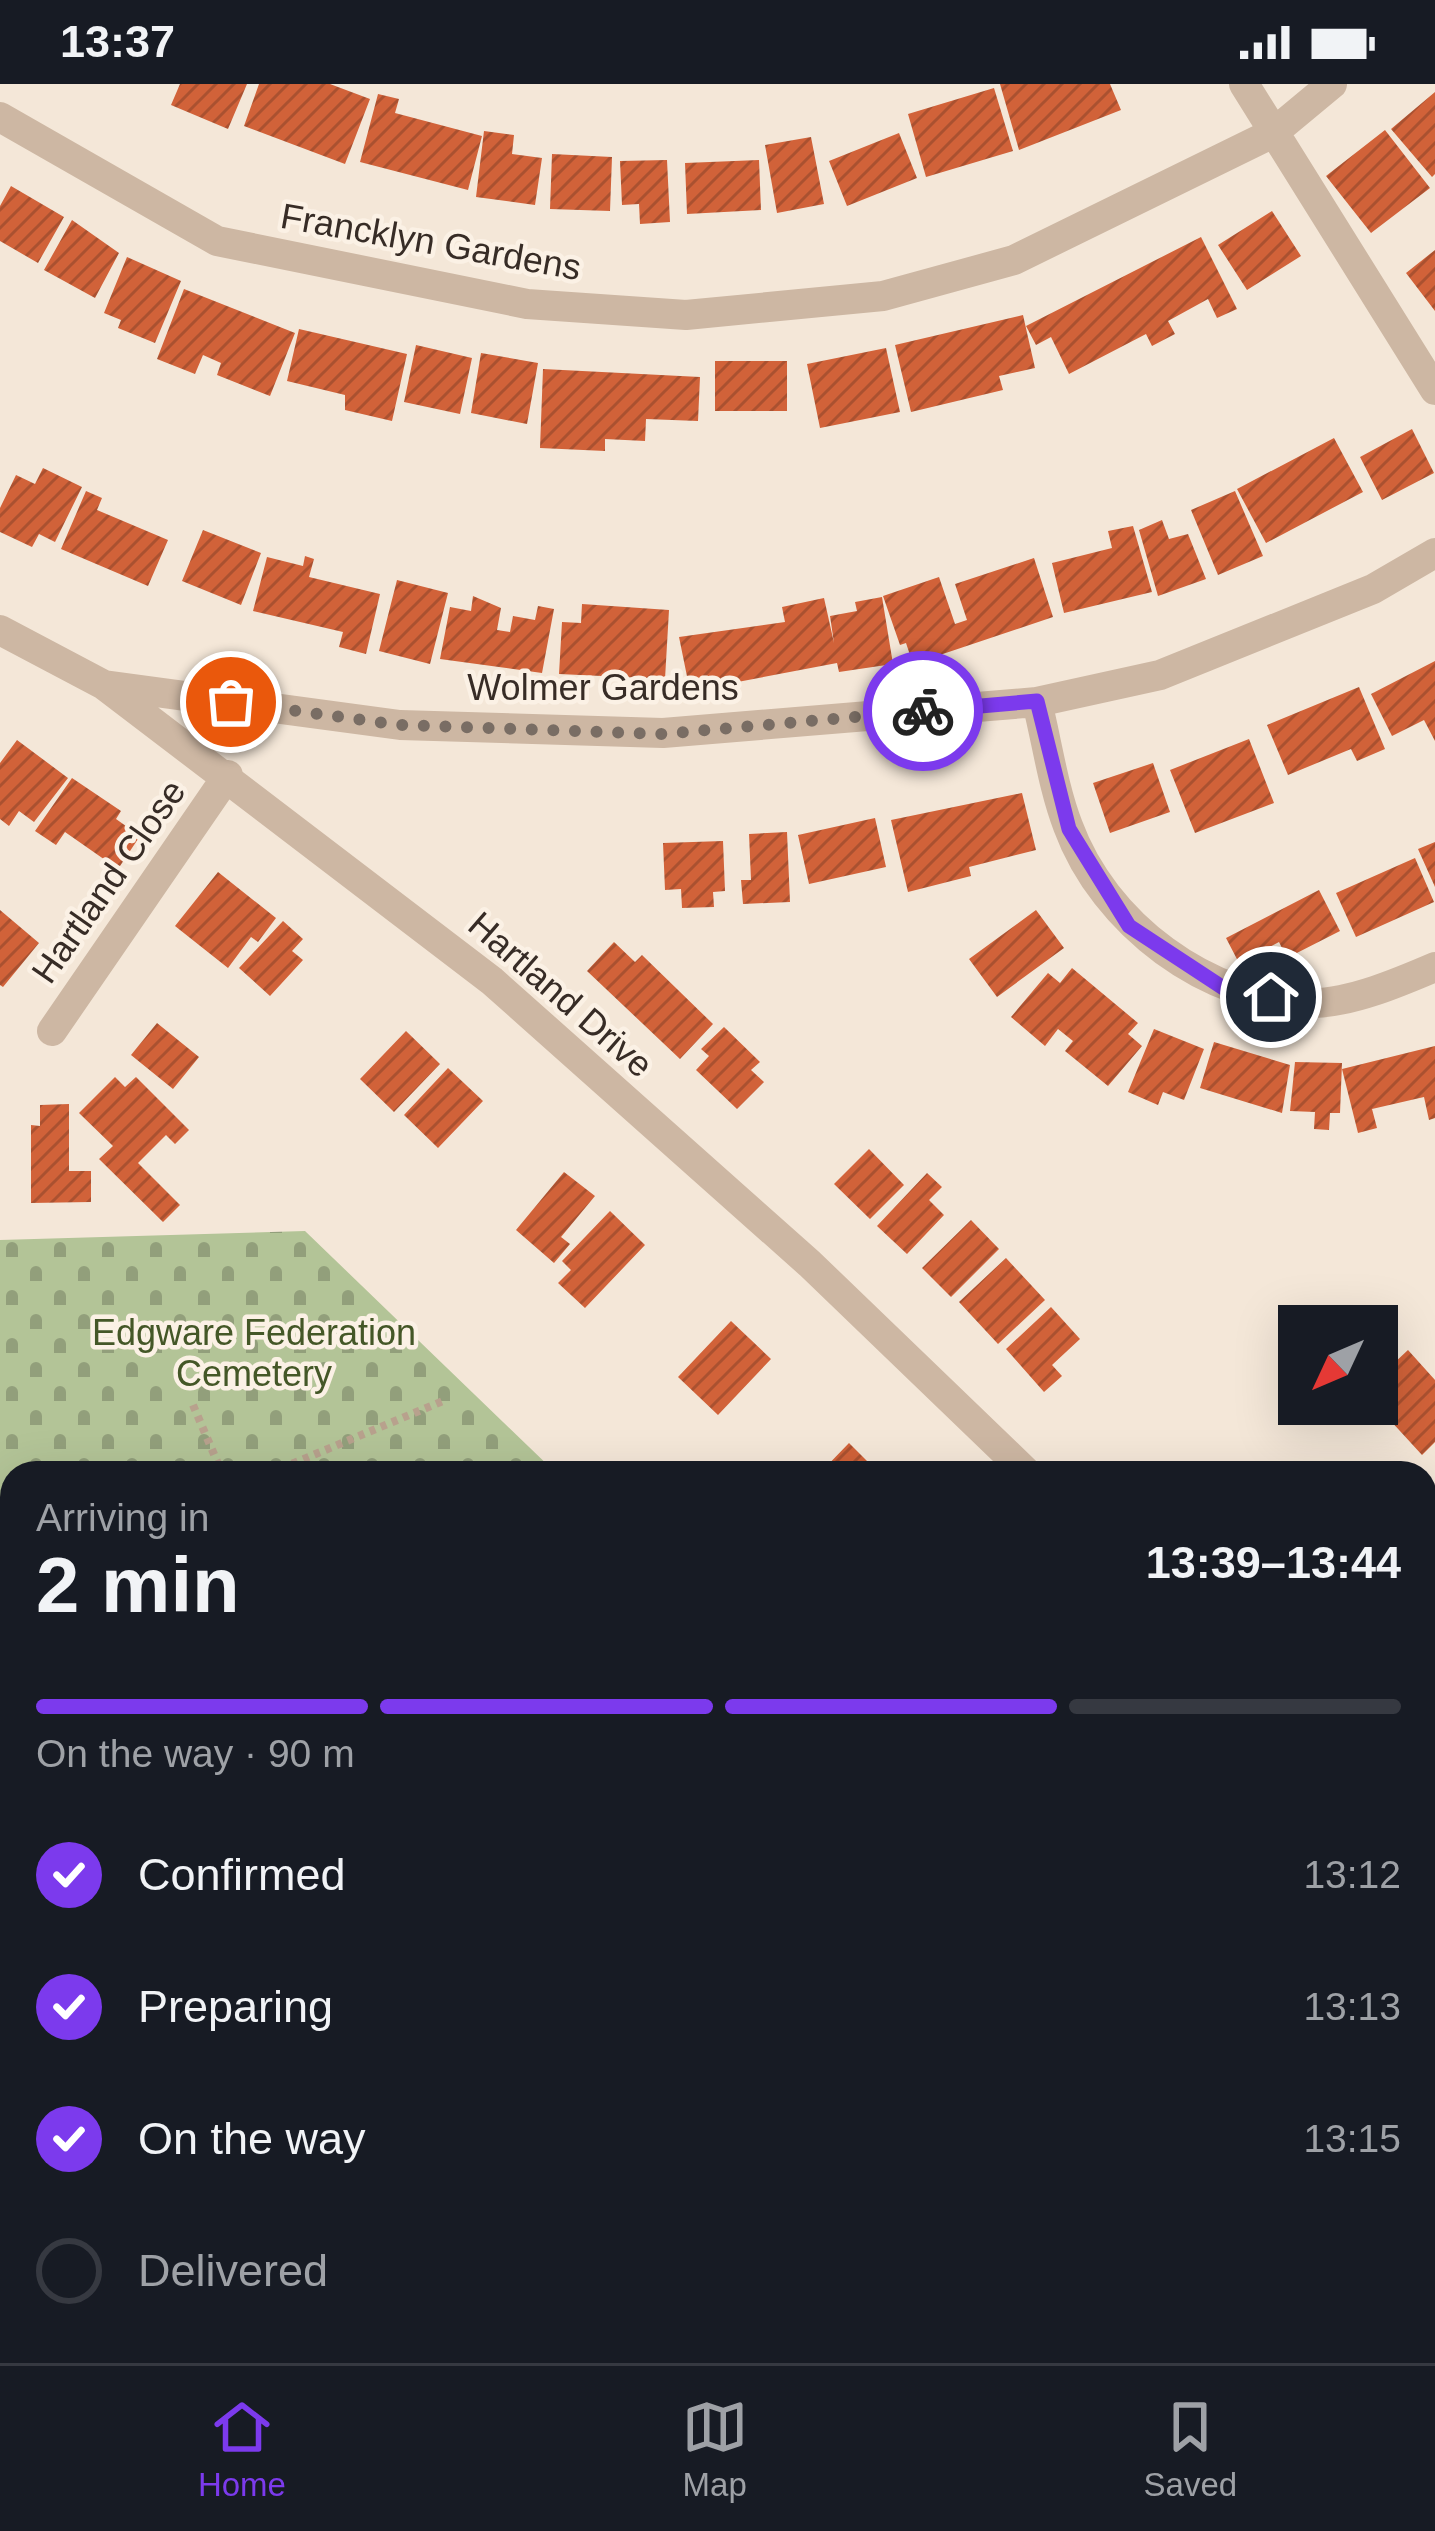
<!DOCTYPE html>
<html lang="en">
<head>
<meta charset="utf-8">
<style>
  :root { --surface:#171b24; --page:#20242c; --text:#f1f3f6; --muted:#9ea1a6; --line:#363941; --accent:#7c3aed }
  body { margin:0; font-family:Helvetica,sans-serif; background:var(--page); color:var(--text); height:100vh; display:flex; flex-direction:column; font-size:45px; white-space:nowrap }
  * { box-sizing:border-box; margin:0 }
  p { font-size:39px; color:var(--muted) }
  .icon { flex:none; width:66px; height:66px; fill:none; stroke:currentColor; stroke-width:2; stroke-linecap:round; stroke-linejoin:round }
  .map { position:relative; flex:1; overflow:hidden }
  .details { position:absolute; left:0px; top:1377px; width:1437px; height:903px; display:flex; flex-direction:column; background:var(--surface); border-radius:36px 36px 0 0; box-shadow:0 12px 48px #0002 }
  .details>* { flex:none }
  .needle { width:78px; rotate:226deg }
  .tools { position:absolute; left:1278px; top:1221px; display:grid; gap:24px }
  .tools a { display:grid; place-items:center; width:120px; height:120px; border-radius:0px; background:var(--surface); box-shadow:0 12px 48px #0002; font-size:60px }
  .pin { position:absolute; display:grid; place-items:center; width:102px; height:102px; color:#fff; margin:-51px; border:6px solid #fff; border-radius:50%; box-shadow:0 3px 12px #0007 }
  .courier { position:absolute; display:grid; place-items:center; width:120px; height:120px; margin:-60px; border:9px solid #7c3aed; border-radius:50%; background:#fff; color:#222; box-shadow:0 3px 15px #0007 }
  .overview em { font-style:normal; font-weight:800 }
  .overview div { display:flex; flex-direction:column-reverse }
  .overview { display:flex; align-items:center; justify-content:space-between; height:204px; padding:0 36px }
  h1 { font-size:78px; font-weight:800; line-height:90px }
  .bar { display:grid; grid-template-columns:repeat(4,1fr); gap:18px 12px; align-content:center; height:144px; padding:0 36px }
  .bar i { height:15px; border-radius:9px; background:var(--line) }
  .bar .active { background:var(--accent) }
  .bar p { grid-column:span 4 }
  ol { padding:0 36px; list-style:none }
  li { display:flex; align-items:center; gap:36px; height:132px }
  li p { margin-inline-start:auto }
  li .icon { padding:12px; border-radius:50%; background:var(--accent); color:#fff; stroke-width:4 }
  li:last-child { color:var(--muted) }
  li i { width:66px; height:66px; border:6px solid var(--line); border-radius:50% }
  .status { display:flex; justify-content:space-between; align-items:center; height:84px; padding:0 60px; background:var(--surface); direction:ltr }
  .status svg { height:33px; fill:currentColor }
  .tab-bar { display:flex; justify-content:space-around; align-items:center; height:168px; border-top:3px solid var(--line); background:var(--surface); font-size:33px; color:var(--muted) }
  .tab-bar a { display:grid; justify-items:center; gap:6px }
  .tab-bar .active { color:var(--accent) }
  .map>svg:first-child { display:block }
</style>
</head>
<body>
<div class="status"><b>13:37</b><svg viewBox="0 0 49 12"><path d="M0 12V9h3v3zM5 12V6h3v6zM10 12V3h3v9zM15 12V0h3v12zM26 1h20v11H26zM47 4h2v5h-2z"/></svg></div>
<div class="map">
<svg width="1435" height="2279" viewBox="0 0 1435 2279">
  <defs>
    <pattern id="cemetery-stones" width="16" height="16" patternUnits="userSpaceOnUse" patternTransform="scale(3)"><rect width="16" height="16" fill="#b3c497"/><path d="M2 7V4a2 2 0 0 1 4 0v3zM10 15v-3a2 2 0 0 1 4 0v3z" fill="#929f7b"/></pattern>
    <pattern id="building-hatch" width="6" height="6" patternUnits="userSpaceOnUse" patternTransform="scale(3)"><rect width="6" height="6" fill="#d16239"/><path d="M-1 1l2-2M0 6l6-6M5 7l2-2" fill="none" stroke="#aa5130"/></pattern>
  </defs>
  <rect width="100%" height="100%" fill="#f4e7d8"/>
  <path fill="url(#cemetery-stones)" d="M305,1147L556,1389H12V2268H388L374,2279H0V1156Z"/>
  <path fill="#b3c497" d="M1435,1981V2279H1021L1036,2268H1425V1989Z"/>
  <path fill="url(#building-hatch)" d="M180,0H247L228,45L171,21Z
    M259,0H330L370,15L345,80L244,42Z
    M1000,0H1110L1121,26L1019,66Z
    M994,4L1013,67L926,93L908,30Z
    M1435,8V90L1432,93L1391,45Z
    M378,10L399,15L395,29L482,52L468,106L360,78Z
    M1385,46L1430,104L1371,149L1326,92Z
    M484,47L514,51L512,70L542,74L535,121L476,113Z
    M899,49L917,94L847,122L829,77Z
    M811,53L824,120L777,129L765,61Z
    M552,70L612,73L610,127L550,125Z
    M667,76L670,138L640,140L639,120L622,121L620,77Z
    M759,76L761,126L687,130L685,79Z
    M11,102L64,133L38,179L0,157V122Z
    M1272,127L1301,172L1247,206L1218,161Z
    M72,136L119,169L95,214L44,186Z
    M1201,153L1237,225L1217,234L1208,215L1168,237L1175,250L1152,262L1146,250L1069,290L1051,253L1036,261L1026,242Z
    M1435,166V227L1406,189Z
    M127,173L181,197L155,259L118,244L121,236L104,229Z
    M184,205L295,249L270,312L217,291L221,279L203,271L195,290L157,275Z
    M1023,231L1035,284L999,292L1003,306L911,328L895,261Z
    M299,245L407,270L392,337L345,326V311L287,297Z
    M416,261L472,274L460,330L404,318Z
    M886,264L900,328L820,344L807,280Z
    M481,269L538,279L527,340L471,329Z
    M715,277H787V327H715Z
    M543,285L700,293L698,337L646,335L645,357L605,355V367L540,364Z
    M1412,345L1434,389L1382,416L1360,373Z
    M1334,354L1363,408L1266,459L1237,405Z
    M43,384L82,403L55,458L39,450L32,463L0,448V424L16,391L35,400Z
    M86,407L102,414L97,426L168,456L148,502L61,465Z
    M1235,407L1263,472L1218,491L1191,426Z
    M1162,436L1169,455L1188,450L1206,495L1158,512L1139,446Z
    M1133,442L1152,508L1064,529L1052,479L1112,464L1108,447Z
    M203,446L261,469L241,521L182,497Z
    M305,472L314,475L309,493L380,510L366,570L339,563L343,548L253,527L267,473L303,482Z
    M1034,474L1053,533L913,580L906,559L900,561L883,512L939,493L955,540L967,536L955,500Z
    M397,496L448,509L430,580L379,567Z
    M473,512L501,524L497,546L510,548L513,532L535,536L538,522L554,525L542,589L440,575L450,523L471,527Z
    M882,513L893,580L839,588L837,579L690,607L679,553L785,538L782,523L824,514L834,559L830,532L857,527L855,518Z
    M582,520L669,526L665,595L559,590L562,538L581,539Z
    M1435,577V657L1424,636L1392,652L1371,610Z
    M1359,603L1385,665L1357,677L1351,665L1288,691L1267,641Z
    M1249,655L1274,719L1195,749L1170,686Z
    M17,656L68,694L34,738L19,727L9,742L0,735V679Z
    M1153,679L1170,728L1110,749L1093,699Z
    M72,694L121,727L116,735L140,752L118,785L65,748L56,761L35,747Z
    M1022,709L1036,766L969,783L971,792L908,808L891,736Z
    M875,734L886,783L809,800L798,751Z
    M787,748L790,818L743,820L741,796H751L749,750Z
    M723,757L725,807L713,808L714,823L682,824L681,805L665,806L663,759Z
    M1435,758V803L1418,765Z
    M1415,774L1434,818L1356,853L1336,809Z
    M218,788L276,834L258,858L251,853L228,884L175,842Z
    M1319,806L1340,847L1287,874L1279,858L1239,879L1226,854Z
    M0,826L39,859L3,903L0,901Z
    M1036,826L1064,864L997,913L969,875Z
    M283,837L303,855L292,867L303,876L270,912L239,884Z
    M614,858L635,878L642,871L713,940L680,975L587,887Z
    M1072,884L1138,939L1128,950L1142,962L1108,1002L1065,967L1073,957L1058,945L1045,962L1011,933L1048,889L1060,899Z
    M157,939L199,973L173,1005L131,971Z
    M724,943L760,978L751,986L764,998L737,1025L696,986L709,972L701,965Z
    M1154,945L1204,965L1184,1016L1163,1008L1158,1021L1128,1008Z
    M406,947L440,980L394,1028L360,995Z
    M1214,958L1290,981L1282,1029L1200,1004Z
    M1435,962V1034L1429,1036L1424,1013L1372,1025L1377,1044L1358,1049L1342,985Z
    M1295,978L1342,979L1340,1029H1330L1329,1046L1314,1045L1315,1028L1290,1027Z
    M448,984L483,1017L438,1064L404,1031Z
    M115,993L125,1003L136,993L189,1046L175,1060L166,1051L138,1079L180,1121L163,1138L99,1075L113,1062L79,1029Z
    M69,1020V1087H91V1118L31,1119V1041L40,1042V1021Z
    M869,1065L904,1101L870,1135L834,1100Z
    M564,1088L595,1112L561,1153L570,1160L554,1179L516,1146Z
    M927,1089L942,1103L929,1116L944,1131L907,1170L877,1142Z
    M610,1127L645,1161L585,1224L558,1199L571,1186L562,1177Z
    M971,1136L999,1165L951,1213L922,1184Z
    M1006,1174L1045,1216L998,1260L959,1218Z
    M1051,1223L1080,1255L1052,1281L1062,1292L1044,1308L1006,1265Z
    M731,1237L771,1275L718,1331L678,1293Z
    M1408,1266L1435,1296V1358L1422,1371L1377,1322V1295Z
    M849,1359L874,1384L879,1378L890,1389H820Z
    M1435,1625V1690L1425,1678V1633Z
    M0,1928L12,1951V2050L0,2026Z
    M581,2268H659L667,2279H583L577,2271Z"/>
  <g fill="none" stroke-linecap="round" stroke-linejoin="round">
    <path stroke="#b8a18d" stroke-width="8" stroke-dasharray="6 6" stroke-linecap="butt" d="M193,1321L222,1389
      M270,1389L443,1317
      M0,1831L12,1825
      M1425,1834L1435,1846
      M1425,2020L1435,2011
      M77,2268L81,2279
      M1095,2279L1110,2268"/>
    <path stroke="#cdb7a3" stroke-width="15" d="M0,1625L12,1620
      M0,1874L12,1903
      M0,2209L12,2204
      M203,2268L208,2279"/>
    <path stroke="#cdb7a3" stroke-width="30" d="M1244,0L1435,306
      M0,33L217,157L527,220L686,231L883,212L1014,176L1273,49L1332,0
      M0,546L104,601L492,897L810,1180L1027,1389
      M104,601L400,641L663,649L1037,618L1160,591L1373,505L1435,469
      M1037,618C1047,658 1053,703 1068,742C1104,840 1208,918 1312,919C1351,919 1400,898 1435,883
      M52,947L228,691
      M1425,1492L1435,1484
      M374,2279L388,2268"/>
  </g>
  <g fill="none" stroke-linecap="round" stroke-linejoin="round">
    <path stroke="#796d64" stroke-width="12" stroke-dasharray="0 21.6" d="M231,618L400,641L663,650L923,627"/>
    <path stroke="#7c3aed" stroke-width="15" d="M923,627L1037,617L1069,745L1129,842L1228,907L1271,913"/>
  </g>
  <g text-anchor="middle" stroke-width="9" stroke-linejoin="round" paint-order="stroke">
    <g font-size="36" fill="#372c26" stroke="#fbf1e5">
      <text transform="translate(431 157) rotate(10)" y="13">Francklyn Gardens</text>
      <text x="603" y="616">Wolmer Gardens</text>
      <text transform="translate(108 797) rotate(-55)" y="13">Hartland Close</text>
      <text transform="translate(561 910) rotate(41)" y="13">Hartland Drive</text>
    </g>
    <g font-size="36" fill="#445727" stroke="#fbf1e5">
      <text x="254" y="1261">Edgware Federation<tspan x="254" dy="41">Cemetery</tspan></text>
    </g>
  </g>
</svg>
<div class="tools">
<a><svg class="needle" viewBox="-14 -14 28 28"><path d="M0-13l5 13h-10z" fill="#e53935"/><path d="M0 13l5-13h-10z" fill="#9ea1a6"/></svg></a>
</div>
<div class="pin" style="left:231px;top:618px;background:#ea580c"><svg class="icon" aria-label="bag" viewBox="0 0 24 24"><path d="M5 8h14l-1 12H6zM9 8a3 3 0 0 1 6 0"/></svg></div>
<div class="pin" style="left:1271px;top:913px;background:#1f2937"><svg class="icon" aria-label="home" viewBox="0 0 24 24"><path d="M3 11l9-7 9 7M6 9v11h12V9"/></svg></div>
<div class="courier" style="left:923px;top:627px"><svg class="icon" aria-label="bike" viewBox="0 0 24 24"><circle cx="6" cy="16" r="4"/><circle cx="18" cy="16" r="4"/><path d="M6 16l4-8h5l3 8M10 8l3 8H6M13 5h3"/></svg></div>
<section class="details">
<div class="overview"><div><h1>2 min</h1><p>Arriving in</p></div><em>13:39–13:44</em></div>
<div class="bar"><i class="active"></i><i class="active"></i><i class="active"></i><i></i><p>On the way · 90 m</p></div>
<ol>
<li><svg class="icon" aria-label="check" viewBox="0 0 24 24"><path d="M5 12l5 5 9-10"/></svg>Confirmed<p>13:12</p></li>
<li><svg class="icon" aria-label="check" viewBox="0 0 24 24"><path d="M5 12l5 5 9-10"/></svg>Preparing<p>13:13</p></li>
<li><svg class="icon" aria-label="check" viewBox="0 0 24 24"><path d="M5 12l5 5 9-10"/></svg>On the way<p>13:15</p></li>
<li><i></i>Delivered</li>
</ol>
</section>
</div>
<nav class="tab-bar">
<a class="active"><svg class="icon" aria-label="home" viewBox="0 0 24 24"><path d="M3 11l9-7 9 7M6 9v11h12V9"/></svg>Home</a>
<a><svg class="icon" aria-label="map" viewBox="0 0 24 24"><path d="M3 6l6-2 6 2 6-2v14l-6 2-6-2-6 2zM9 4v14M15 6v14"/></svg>Map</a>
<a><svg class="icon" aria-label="saved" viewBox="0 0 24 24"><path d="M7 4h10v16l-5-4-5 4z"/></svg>Saved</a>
</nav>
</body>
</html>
